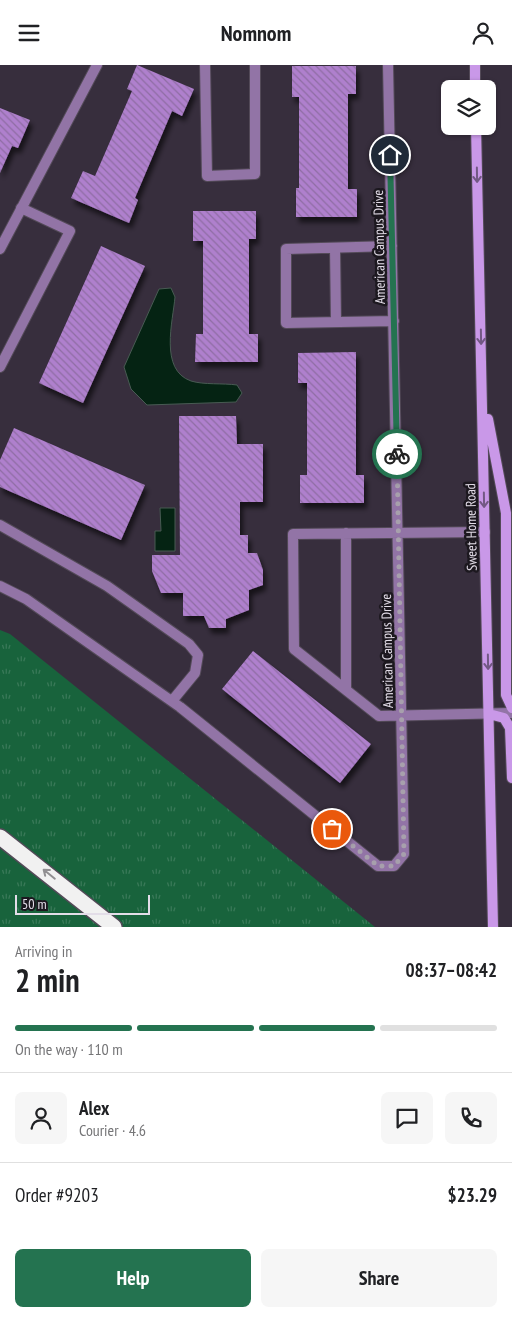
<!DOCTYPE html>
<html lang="en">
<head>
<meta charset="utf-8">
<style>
  :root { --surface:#fff; --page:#f6f6f6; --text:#202124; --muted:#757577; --line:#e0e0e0; --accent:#247350 }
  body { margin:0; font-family:"PT Sans Narrow",sans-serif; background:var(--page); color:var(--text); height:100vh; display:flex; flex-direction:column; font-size:19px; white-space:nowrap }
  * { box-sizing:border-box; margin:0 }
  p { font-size:16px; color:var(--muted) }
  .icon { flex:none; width:28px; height:28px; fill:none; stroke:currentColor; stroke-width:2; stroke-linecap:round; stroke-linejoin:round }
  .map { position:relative; height:862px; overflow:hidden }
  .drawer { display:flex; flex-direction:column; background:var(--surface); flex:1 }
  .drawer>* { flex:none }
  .buttons { position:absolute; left:441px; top:15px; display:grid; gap:10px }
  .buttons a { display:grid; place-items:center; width:55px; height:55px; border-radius:8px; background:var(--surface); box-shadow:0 1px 4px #0004; font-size:25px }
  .scale { position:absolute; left:15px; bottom:12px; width:135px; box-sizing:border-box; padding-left:5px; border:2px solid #e3dde8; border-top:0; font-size:14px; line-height:18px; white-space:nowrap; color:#e3dde8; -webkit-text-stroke:4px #1c181f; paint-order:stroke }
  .pin { position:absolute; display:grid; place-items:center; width:42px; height:42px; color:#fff; margin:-21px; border:2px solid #fff; border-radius:50%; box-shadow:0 1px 5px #0007 }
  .courier { position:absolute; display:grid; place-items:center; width:50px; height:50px; margin:-25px; border:4px solid #247350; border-radius:50%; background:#fff; color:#222; box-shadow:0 1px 6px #0007 }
  .head em { font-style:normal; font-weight:600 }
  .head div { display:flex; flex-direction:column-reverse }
  .head { display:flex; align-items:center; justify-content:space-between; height:85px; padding:0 15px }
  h1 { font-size:32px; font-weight:600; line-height:38px }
  .bar { display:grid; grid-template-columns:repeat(4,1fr); gap:8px 5px; align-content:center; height:60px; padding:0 15px }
  .bar i { height:6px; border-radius:4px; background:var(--line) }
  .bar .on { background:var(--accent) }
  .bar p { grid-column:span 4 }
  .line { display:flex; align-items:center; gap:12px; padding:0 15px; border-top:1px solid var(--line) }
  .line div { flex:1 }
  .round { display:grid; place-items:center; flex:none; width:52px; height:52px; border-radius:8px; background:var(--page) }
  .cta { display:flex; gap:10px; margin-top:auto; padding:10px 15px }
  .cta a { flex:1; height:58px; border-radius:8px; background:var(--accent); color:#fff; font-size:20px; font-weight:600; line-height:58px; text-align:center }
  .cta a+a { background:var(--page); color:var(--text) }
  header { display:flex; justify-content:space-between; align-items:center; height:65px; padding:0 15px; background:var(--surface); font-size:22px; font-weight:600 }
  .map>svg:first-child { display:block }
</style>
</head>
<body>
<header><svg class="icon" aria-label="menu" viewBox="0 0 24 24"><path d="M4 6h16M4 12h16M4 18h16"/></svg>Nomnom<svg class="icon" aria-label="person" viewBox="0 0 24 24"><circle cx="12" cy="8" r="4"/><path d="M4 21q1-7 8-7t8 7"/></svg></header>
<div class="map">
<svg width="512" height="862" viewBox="0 0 512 862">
  <defs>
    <pattern id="grass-tufts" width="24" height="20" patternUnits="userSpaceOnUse" patternTransform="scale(1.25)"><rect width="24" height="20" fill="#18633c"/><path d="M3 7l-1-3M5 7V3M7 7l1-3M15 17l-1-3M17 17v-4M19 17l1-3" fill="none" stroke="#397958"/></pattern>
    <pattern id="building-back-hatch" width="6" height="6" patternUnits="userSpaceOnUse" patternTransform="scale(1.25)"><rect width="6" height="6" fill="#af80cd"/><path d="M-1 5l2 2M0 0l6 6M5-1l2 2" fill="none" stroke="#8f6da4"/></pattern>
    <filter id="shadow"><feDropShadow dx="3" dy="5.5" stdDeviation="2.5" flood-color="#0009"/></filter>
  </defs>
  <rect width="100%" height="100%" fill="#372e3d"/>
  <path fill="url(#grass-tufts)" d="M0,565L10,569L375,862H0Z"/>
  <path fill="#052313" stroke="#485b53" d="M171,223L175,232C173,256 159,305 191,316C204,320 223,318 237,320L242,328L236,337L147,340L131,324L124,302L159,224Z
    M160,443H175V486H155V466H161Z"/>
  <path fill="url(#building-back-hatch)" filter="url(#shadow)" d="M137,0L194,24L182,51L172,46L135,133L138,135L129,158L71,133L83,106L95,111L132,26L127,24Z
    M292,1H356V29H348V124H357V152H296V123H299V32H292Z
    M0,43L30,55L18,83L12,81L0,108Z
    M193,146H256V174H249V269H258V297H195L196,269H203V176H193Z
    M101,181L145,201L83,338L39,318Z
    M356,287V410H364V438H300V410H307V318H298V288Z
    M179,351H236L237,379H263V437H240V470H248V488H257L263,505V520L249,525V545L226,554V563H209L204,551H183V528H161L152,506V490H180Z
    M14,363L145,420L121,475L0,422V395Z
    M253,586L371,679L340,718L222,624Z"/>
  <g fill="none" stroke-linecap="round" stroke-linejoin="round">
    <g stroke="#534a58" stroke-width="12">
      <path id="lane" d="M205,0L207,111L255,109V0
        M392,181L286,184V258L394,256
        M335,183L336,257
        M0,184L97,0
        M0,302L70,166L21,143
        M0,460L107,521L189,579L198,590L195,608L172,636
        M485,467L293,469L294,584L379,651L512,648
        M346,468V625
        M0,521L26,534L180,642L378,801H394L404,789L388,0"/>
    </g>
    <g stroke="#534a58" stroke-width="12">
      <path id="secondary" d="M475,0V24
        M476,61L493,862
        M488,354L506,448V630L512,643
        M489,649L504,653L510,663L512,713"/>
    </g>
    <g stroke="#534a58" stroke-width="18">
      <path id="highway" d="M0,772L114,862"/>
    </g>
    <use href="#lane" stroke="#9274a6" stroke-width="10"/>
    <use href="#secondary" stroke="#c998e8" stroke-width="10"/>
    <use href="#highway" stroke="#f1f1f1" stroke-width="15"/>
  </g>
  <defs><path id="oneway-shaft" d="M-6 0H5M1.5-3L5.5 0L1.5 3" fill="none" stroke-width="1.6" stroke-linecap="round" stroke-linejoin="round" transform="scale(1.25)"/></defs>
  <g stroke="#725884">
    <use href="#oneway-shaft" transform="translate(477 110) rotate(89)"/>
    <use href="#oneway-shaft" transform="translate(481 272) rotate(89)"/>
    <use href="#oneway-shaft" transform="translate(484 435) rotate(89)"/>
    <use href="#oneway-shaft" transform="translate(488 597) rotate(89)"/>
  </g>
  <use stroke="#918f92" href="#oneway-shaft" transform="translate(49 809) rotate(-141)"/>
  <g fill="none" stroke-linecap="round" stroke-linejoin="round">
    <path stroke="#a7a0ac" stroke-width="5" stroke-dasharray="0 9" d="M332,764L378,801H394L404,789L397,389"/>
    <path stroke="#247350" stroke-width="6" d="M390,90L397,389"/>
  </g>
  <g text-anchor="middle" stroke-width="5" stroke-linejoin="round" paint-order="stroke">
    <g font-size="14" fill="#e3dde8" stroke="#1c181f">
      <text transform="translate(379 182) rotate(-91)" y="5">American Campus Drive</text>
      <text transform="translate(471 462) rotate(-91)" y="5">Sweet Home Road</text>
      <text transform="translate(387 586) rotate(-91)" y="5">American Campus Drive</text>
    </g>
  </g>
</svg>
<div class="buttons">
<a><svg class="icon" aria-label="layers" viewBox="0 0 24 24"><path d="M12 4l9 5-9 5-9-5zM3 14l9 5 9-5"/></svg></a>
</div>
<div class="scale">50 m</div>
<div class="pin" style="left:332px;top:764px;background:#ea580c"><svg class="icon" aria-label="bag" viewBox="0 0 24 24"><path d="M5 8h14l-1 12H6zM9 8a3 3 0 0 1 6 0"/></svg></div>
<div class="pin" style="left:390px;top:90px;background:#1f2937"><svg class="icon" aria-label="home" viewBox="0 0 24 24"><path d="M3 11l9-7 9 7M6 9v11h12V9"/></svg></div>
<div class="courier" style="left:397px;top:389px"><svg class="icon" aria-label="bike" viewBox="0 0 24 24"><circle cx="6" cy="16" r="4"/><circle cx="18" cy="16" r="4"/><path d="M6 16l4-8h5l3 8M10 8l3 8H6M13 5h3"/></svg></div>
</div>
<section class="drawer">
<div class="head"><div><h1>2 min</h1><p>Arriving in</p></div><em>08:37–08:42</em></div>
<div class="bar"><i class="on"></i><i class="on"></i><i class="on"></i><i></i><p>On the way · 110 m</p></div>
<div class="line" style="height:90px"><a class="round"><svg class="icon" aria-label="person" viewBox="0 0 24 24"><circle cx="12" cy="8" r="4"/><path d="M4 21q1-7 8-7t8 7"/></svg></a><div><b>Alex</b><p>Courier · 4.6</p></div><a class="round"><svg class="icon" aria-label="chat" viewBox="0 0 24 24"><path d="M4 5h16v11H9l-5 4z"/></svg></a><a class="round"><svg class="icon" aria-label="phone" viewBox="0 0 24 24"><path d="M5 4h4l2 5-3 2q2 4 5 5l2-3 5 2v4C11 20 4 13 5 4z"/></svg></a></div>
<div class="line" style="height:65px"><div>Order #9203</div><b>$23.29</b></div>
<div class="cta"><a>Help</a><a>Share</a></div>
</section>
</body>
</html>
